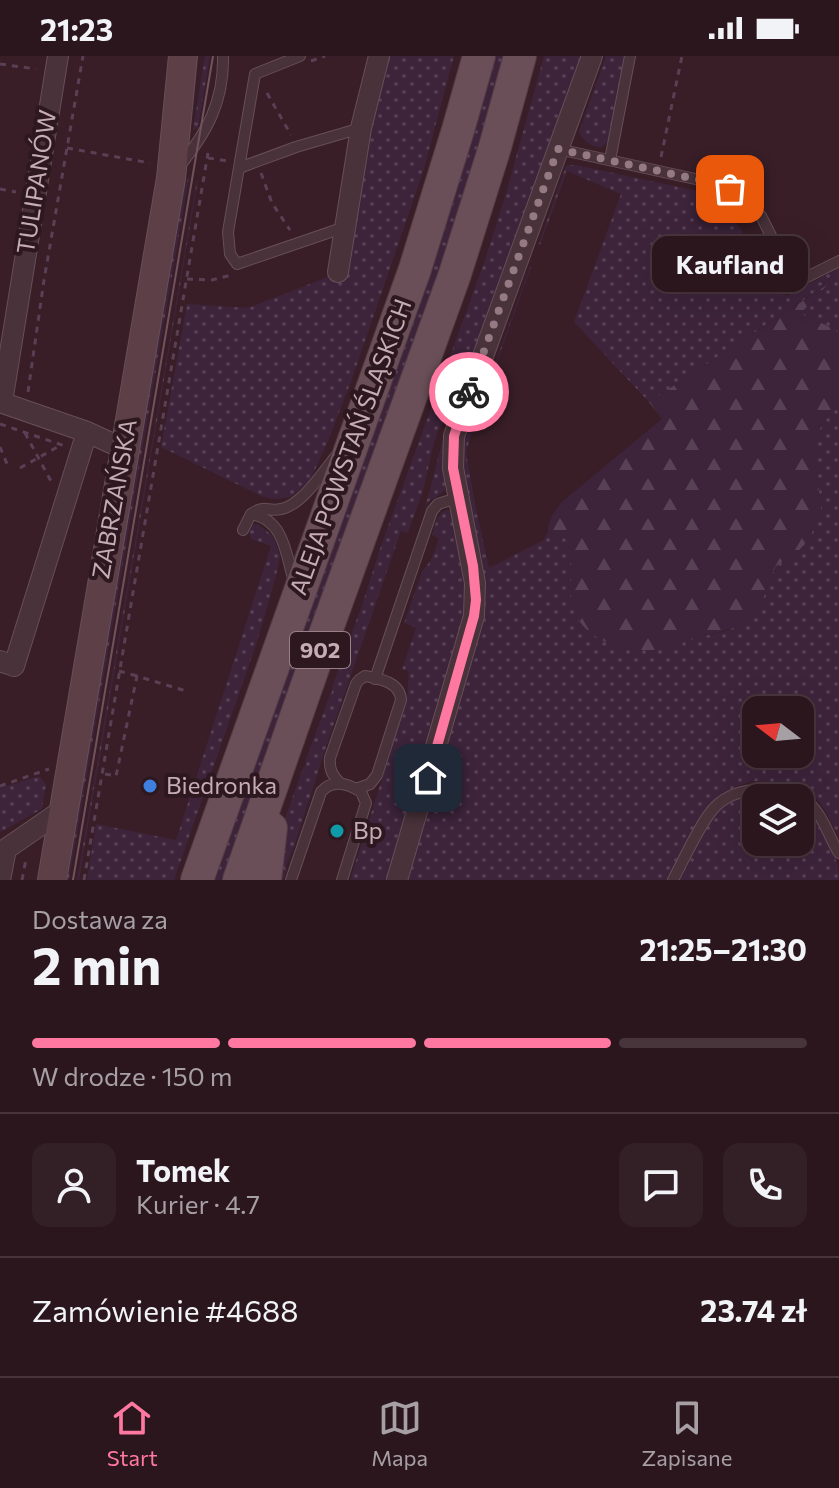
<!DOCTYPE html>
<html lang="pl">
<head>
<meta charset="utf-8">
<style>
  :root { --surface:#2b161d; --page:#331f26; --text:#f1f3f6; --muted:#a69fa4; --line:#47353b; --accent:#ff78a1 }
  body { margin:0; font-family:Commissioner,sans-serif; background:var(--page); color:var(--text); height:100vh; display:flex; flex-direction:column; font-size:30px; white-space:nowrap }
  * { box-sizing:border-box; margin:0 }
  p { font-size:26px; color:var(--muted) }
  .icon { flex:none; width:44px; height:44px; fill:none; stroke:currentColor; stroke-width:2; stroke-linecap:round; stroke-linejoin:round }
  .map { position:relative; height:824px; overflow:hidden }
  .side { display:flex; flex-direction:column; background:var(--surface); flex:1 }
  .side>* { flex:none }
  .needle { width:52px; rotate:286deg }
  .fabs { position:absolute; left:742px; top:640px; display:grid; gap:16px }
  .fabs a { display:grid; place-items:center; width:72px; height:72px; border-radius:16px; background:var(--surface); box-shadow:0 8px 32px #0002,0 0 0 2px var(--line); font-size:40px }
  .pin { position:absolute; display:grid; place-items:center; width:68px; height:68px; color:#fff; margin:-34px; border-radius:16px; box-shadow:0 4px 12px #0006 }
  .courier { position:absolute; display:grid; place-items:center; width:80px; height:80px; margin:-40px; border:6px solid #ff78a1; border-radius:50%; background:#fff; color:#222; box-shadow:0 2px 10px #0007 }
  .bubble { position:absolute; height:56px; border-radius:16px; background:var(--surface); box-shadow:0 8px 32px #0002,0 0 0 2px var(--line); font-size:26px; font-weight:700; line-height:56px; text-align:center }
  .summary em { font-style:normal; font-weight:700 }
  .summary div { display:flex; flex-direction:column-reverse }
  .summary { display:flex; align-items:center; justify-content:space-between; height:136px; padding:0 32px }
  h1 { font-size:52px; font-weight:700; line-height:60px }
  .bar { display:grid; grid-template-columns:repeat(4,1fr); gap:12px 8px; align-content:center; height:96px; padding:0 32px }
  .bar i { height:10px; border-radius:6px; background:var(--line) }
  .bar .on { background:var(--accent) }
  .bar p { grid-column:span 4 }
  .line { display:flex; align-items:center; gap:20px; padding:0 32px; border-top:2px solid var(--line) }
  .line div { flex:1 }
  .round { display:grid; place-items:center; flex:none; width:84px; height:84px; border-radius:16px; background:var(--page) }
  .status { display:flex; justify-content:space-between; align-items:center; height:56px; padding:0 40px; background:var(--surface); direction:ltr }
  .status svg { height:22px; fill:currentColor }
  .tab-bar { display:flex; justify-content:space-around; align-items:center; height:112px; border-top:2px solid var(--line); background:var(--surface); font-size:22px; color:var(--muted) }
  .tab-bar a { display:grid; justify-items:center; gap:4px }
  .tab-bar .on { color:var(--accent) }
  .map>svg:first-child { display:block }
</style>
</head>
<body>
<div class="status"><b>21:23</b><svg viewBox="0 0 49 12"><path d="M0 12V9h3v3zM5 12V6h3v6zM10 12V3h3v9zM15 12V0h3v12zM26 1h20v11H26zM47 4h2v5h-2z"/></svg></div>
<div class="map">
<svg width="839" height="824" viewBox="0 0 839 824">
  <defs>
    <pattern id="grass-dots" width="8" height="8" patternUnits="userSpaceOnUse" patternTransform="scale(2)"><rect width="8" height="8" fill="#3d243b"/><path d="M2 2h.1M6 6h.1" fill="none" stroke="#584155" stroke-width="1.8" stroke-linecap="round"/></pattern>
    <pattern id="forest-firs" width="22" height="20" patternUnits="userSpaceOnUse" patternTransform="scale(2)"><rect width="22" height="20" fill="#3d243b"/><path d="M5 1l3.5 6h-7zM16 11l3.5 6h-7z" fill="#584155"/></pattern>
  </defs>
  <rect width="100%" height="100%" fill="#391e27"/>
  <path fill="url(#grass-dots)" fill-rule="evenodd" d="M205,0H210L198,72L193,74Z
    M388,0H454L423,116L352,323L328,385L310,425L290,441L275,443L263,441L161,391L187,248L248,252L333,219Z
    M494,0H505L493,47L429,254L225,824H214C305,549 420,281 494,0Z
    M544,0H584L451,360L445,362C433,380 431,402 426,422C422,441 414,459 408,477L401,475L325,694L294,791L285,812L287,813L283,824H272L277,785L303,712L306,709L305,706L330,638L332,636V631L361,552L381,490L485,204L505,141Z
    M606,0H625L608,85L602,91C590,91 584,85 579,76Z
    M569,109H576L716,139C725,150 735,163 742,176C746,185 742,198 748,207C758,222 775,222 786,240L839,212V277C827,267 813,266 801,257L823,231L649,346L574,266L621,138L567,115L540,189L539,187L566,110Z
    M189,120L69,824H65L180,144Z
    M197,124H198L79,824H77Z
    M530,211H531L471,378L466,397L476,453L489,512L544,484L548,476L564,481L571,493L572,546L577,561L629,593L646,594L660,593L695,582L723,576L738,570L749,563L759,553L775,511L799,494L808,485L821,452L814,396L816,379L839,343V781L826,756L816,742L800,732L779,727L753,725L745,727L723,737L710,749L667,824H404L475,590L462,427L464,376L470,377ZM756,654H800V698H756Z
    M447,371L445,434C438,441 431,442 425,450C434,423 438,397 447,371Z
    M447,454L452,456L466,521L467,548L388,824H350L407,644L409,615L402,613L416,572L404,567L422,516L431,504L439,483L432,479C435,470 437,457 447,454Z
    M257,468L272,479L277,491L280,501L276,520L256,589L174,824H87L96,768L176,784L271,490L251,483L249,476L253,469Z
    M36,721H40L46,729L42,753L0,776V732Z
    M784,737L795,742H756V786H800V745C820,760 839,799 839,824H676C692,795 707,751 740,741C754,736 770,737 784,737Z"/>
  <path fill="url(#forest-firs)" d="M827,229L801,257C813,266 828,267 839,277V343L816,379L814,396L821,452L815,470L808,485L799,494L775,511L759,553L749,563L738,570C724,575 711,578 697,582C685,585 674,591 662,593C628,599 579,585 572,547C567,523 578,505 564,481L548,476C547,466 555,454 562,446L662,363L649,346Z"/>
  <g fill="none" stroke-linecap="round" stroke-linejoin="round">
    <g stroke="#674f57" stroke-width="12">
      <path id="lane" d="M300,0L255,18L228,176L230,198L237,208L345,171
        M558,93L709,126L730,133L761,160L795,227L839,205
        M610,104L630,0
        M179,111C207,76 224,46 223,0
        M239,112L296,91L361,72
        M251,458C266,448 266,456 281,453C302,449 323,416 336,400
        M243,474L251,458C284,463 286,498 294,526
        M375,623L432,455L438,448L457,442
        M340,727C332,719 329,713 330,702L356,628L359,624L365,620C380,623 400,626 401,644L377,719L370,728L356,733
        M291,824L321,736C332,723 347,727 361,736L366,747L342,824
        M673,824C683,805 702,763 716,750C728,738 745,734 761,733C780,731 798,735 812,750C825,763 829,782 839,797"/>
    </g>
    <g stroke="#674f57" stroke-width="22">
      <path id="street" d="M338,216L361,72L379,0
        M0,346L87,376L124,393
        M2,346L58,0
        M0,605L14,610L87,376
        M0,824L6,793L64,753
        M397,824L474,560L475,527L453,412L454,380L592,0"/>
    </g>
    <g stroke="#674f57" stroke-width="30">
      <path id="secondary" d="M52,824L171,122L183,0"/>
    </g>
    <g stroke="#533b43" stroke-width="34">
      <path id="primary" d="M197,824L415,213L458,74L479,0
        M239,824L320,592L455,218L495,91L520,0
        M265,824L271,772"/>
    </g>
    <path stroke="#594054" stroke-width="3" stroke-dasharray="6 6" stroke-linecap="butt" d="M311,5L325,0
      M0,8L36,13
      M267,37L291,79
      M67,92L150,107
      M661,101L682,0
      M208,102L228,105
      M261,117L272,147L290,174
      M0,133L16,136
      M187,223L212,224L231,219
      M28,336L44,224L83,0
      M0,368L65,390
      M25,377L52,427
      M0,391L7,408
      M20,412L61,389
      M119,615L137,620
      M105,718L116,720L137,620L189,636
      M0,730L49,713
      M22,824L26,803
      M84,824L208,97"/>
    <use href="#lane" stroke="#49323a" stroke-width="10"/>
    <use href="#street" stroke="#49323a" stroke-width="20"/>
    <use href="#secondary" stroke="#5d3f48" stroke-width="28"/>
    <use href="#primary" stroke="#6a4f58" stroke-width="32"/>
    <path stroke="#71535d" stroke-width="2" d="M73,824L213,0"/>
  </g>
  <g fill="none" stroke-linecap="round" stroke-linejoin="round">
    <path stroke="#957a83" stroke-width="8" stroke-dasharray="0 14.4" d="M469,336L558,93L709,126L730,133"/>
    <path stroke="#ff78a1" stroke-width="10" d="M428,722L474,560L476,544L473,510L453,412L454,380L469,336"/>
  </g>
  <circle fill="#3f7fe0" stroke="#2e181f" stroke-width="3" cx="150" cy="730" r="8"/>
  <circle fill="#0f9aa8" stroke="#2e181f" stroke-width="3" cx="337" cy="775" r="8"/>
  <g text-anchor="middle" stroke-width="8" stroke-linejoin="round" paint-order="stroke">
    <rect fill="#2e181f" stroke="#988087" stroke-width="2" x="290" y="576" width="60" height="36" rx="6"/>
    <g font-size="22" font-weight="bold" fill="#c6acb4">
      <text x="320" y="602">902</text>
    </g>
    <g font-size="24" fill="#c6acb4" stroke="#2e181f">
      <text transform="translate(37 126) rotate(-81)" y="8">TULIPANÓW</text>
      <text transform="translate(351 391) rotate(-70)" y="8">ALEJA POWSTAŃ ŚLĄSKICH</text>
      <text transform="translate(115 443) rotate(-80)" y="8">ZABRZAŃSKA</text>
    </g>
    <g font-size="24" fill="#c6acb4" stroke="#2e181f" text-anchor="start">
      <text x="166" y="738">Biedronka</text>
      <text x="353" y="783">Bp</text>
    </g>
  </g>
</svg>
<div class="fabs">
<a><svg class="needle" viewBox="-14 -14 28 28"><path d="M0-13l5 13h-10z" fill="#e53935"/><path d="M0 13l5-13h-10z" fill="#a69fa4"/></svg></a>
<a><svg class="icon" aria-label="layers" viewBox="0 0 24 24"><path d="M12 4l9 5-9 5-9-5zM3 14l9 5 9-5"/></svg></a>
</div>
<div class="pin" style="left:730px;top:133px;background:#ea580c"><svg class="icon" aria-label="bag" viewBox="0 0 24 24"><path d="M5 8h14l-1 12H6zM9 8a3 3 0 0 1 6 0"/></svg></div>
<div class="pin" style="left:428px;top:722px;background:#1f2937"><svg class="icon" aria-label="home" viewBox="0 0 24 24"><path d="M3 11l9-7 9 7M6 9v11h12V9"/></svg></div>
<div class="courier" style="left:469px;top:336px"><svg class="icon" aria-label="bike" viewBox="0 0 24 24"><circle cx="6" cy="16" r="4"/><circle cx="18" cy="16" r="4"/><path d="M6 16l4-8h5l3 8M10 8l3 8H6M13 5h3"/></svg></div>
<div class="bubble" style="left:652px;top:180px;width:156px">Kaufland</div>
</div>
<section class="side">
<div class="summary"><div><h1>2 min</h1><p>Dostawa za</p></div><em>21:25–21:30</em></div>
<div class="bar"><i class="on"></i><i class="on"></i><i class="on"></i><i></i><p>W drodze · 150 m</p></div>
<div class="line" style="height:144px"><a class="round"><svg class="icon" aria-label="person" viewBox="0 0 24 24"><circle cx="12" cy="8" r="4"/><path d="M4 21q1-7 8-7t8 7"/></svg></a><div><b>Tomek</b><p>Kurier · 4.7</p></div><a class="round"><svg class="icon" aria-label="chat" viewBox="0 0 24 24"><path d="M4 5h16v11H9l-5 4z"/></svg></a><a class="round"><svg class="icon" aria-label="phone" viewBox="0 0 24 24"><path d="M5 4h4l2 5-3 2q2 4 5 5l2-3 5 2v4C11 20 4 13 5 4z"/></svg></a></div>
<div class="line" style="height:104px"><div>Zamówienie #4688</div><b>23.74 zł</b></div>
</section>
<nav class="tab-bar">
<a class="on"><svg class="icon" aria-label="home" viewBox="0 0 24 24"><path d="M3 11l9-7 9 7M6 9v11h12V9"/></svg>Start</a>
<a><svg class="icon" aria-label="map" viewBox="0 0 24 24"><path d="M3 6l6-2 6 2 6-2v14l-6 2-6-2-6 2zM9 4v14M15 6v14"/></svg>Mapa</a>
<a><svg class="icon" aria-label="saved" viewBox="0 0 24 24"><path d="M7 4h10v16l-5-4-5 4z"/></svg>Zapisane</a>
</nav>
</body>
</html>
